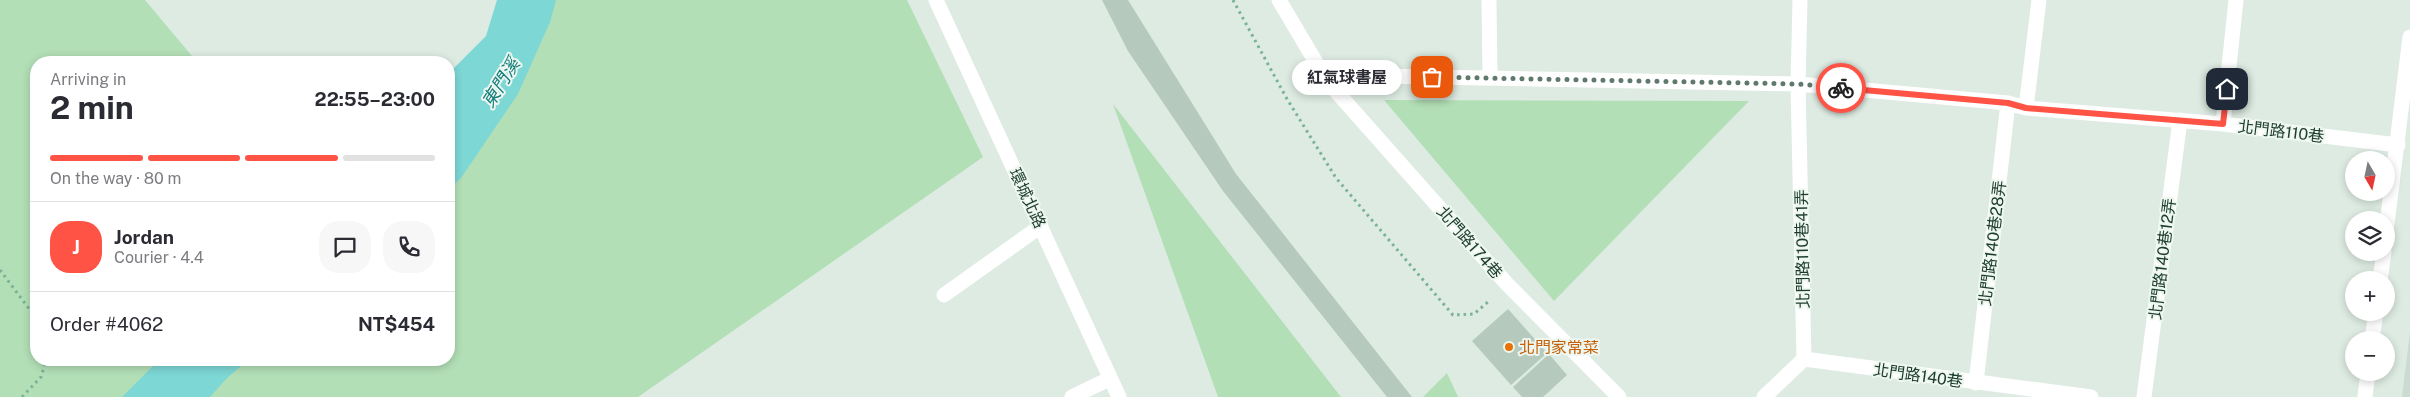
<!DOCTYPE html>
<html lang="en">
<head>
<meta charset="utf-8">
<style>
  :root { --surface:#fff; --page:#f7f7f7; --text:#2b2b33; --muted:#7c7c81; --line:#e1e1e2; --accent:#ff5346 }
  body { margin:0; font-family:"Public Sans","Noto Sans TC",sans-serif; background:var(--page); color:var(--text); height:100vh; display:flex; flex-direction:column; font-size:19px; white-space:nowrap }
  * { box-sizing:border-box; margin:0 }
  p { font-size:16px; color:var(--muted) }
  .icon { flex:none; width:28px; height:28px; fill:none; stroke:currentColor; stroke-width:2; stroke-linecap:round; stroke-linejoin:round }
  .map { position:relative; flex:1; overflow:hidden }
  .sheet { position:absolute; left:30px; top:56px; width:425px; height:310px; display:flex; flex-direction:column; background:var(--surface); border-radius:20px; box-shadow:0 2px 8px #0003 }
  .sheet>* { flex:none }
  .needle { width:32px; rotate:171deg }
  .tools { position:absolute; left:2345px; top:151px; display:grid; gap:10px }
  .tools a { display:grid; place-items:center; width:50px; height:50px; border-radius:50%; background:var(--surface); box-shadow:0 2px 8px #0003; font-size:25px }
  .pin { position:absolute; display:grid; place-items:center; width:42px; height:42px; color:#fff; margin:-21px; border-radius:10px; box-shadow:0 2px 8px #0006 }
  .courier { position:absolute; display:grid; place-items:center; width:50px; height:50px; margin:-25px; border:4px solid #ff5346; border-radius:50%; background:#fff; color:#222; box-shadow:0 1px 6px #0007 }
  .bubble { position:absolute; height:35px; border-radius:18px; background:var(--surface); box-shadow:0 2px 8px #0003; font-size:16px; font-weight:700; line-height:35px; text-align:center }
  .head em { font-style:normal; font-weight:700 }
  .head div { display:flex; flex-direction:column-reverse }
  .head { display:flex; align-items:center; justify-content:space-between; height:85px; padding:0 20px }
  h1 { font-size:32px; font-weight:700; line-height:38px }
  .bar { display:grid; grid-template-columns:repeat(4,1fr); gap:8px 5px; align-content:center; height:60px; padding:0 20px }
  .bar i { height:6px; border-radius:4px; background:var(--line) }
  .bar .selected { background:var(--accent) }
  .bar p { grid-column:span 4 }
  .line { display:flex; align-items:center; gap:12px; padding:0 20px; border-top:1px solid var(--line) }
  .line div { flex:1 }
  .round { display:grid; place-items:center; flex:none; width:52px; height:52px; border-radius:20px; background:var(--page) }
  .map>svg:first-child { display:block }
</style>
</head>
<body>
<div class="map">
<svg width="2410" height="397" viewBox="0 0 2410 397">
  <rect width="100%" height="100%" fill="#ddebe2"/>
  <path fill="#cbdbd1" d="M2410,332V397H2402Z"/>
  <path fill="#b2dfb6" d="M0,0H145L197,62H36V360H449V160L542,0H907L983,157L638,397H0Z
    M1384,100L1749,101L1554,301Z
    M1113,104L1341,397H1218Z
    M1447,373L1458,397H1423Z"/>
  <path fill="#7dd7d5" d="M497,0H556L550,22L518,94L461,178L449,189V73L486,36Z
    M159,360H248L227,378L210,397H122Z"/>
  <path fill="#b5c9bd" d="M1102,0H1128L1236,174L1412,397H1387L1223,191L1128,51Z
    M1508,309L1547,353L1511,385L1472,341Z
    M1549,354L1567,375L1543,397H1522L1513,387Z"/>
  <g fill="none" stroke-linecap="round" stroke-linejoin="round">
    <path stroke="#79b296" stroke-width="3" stroke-dasharray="2.5 4" stroke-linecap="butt" d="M1233,0L1287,99L1336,178L1453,315L1474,314L1489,301
      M0,270L36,318
      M22,397L41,377L46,360"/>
    <path stroke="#fff" stroke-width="15" d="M936,0L1119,397
      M1279,0L1327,81L1507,284L1619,397
      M1489,0L1490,78
      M1327,81L1374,76L1798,84L2008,103L2026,108L2223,124L2398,145
      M2026,108L2039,0
      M2223,124L2236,0
      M2386,232L2410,37
      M2380,280L2384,252
      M944,295L1041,226
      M2372,340L2376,312
      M1804,359L2091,397
      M1976,383L2008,103
      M1072,397L1109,379
      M1764,397L1804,359L1798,84L1800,0
      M2144,397L2180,120
      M2365,397L2368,372"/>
  </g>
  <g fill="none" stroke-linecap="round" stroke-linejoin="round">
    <path stroke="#60796d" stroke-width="5" stroke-dasharray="0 9" d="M1432,77L1798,84L1841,88"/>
    <path stroke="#ff5346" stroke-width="6" d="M1841,88L2008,103L2026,108L2223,124L2227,89"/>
  </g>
  <circle fill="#e8710a" stroke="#edf7f0" stroke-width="2" cx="1509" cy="347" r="5"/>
  <g text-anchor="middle" stroke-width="4" stroke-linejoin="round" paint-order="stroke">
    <g font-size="16" fill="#1d3c2e" stroke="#edf7f0">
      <text transform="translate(2281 131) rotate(7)" y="6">北門路110巷</text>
      <text transform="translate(1028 198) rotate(65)" y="6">環城北路</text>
      <text transform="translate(1470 242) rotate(49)" y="6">北門路174巷</text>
      <text transform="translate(1992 243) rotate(-83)" y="6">北門路140巷28弄</text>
      <text transform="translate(1802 249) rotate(-91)" y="6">北門路110巷41弄</text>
      <text transform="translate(2162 259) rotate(-83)" y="6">北門路140巷12弄</text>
      <text transform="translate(1918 375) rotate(8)" y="6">北門路140巷</text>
    </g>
    <g font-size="16" fill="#c56008" stroke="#edf7f0" text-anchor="start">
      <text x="1519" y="353">北門家常菜</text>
    </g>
    <g font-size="18" font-style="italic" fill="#117d7c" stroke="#edf7f0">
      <text transform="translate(501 83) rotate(-58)" y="6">東門溪</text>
    </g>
  </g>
</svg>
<div class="tools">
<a><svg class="needle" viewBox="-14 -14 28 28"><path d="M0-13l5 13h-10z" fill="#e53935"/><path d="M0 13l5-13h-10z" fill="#7c7c81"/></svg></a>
<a><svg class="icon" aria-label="layers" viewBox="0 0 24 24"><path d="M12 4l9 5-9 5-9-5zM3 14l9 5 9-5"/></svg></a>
<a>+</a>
<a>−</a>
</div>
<div class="pin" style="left:1432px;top:77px;background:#ea580c"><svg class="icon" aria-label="bag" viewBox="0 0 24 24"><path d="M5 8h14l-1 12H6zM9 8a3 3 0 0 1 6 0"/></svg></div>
<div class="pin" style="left:2227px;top:89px;background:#1f2937"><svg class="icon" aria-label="home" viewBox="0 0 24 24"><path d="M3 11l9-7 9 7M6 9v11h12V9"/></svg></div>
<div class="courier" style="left:1841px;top:88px"><svg class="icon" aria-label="bike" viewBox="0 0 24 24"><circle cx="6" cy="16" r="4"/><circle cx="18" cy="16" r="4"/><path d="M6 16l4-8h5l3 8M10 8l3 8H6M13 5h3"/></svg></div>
<div class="bubble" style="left:1292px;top:60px;width:110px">紅氣球書屋</div>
<section class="sheet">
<div class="head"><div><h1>2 min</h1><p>Arriving in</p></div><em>22:55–23:00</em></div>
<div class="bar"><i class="selected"></i><i class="selected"></i><i class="selected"></i><i></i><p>On the way · 80 m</p></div>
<div class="line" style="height:90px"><b class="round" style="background:var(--accent);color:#fff">J</b><div><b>Jordan</b><p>Courier · 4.4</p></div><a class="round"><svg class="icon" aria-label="chat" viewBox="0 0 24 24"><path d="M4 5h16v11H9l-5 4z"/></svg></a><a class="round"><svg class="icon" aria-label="phone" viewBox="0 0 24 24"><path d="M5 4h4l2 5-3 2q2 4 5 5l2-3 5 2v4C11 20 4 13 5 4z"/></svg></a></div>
<div class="line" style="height:65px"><div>Order #4062</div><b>NT$454</b></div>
</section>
</div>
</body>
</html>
